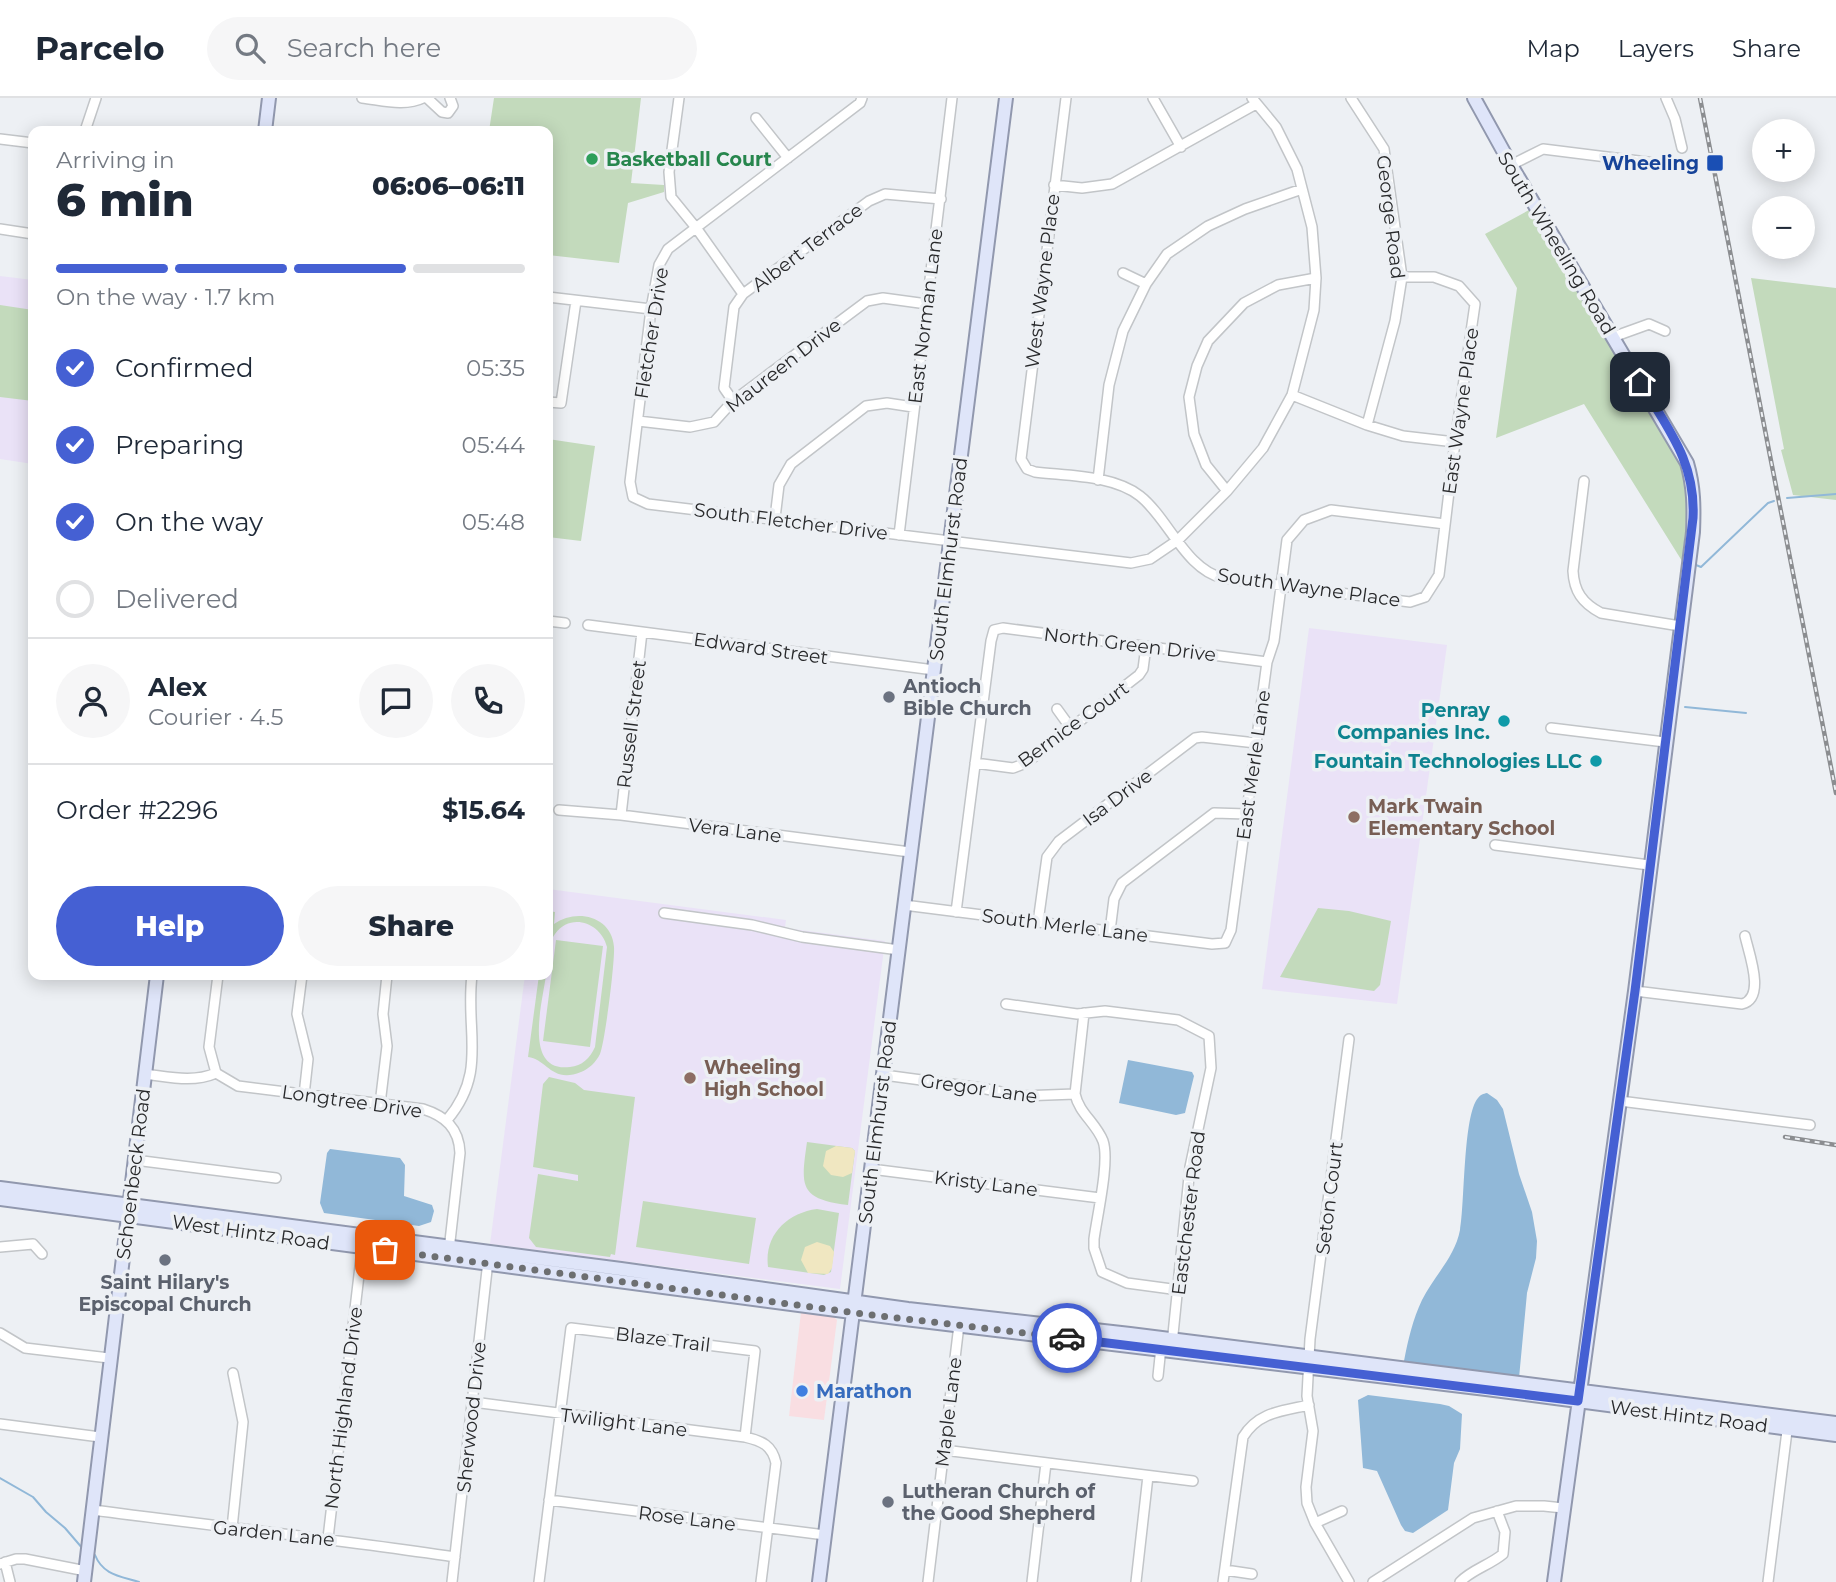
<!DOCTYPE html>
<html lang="en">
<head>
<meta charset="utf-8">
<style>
  :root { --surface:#fff; --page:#f6f6f7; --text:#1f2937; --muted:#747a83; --line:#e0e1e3; --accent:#4560d3 }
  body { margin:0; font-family:Montserrat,sans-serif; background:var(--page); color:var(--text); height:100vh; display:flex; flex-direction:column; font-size:26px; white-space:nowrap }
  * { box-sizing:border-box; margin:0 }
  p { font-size:23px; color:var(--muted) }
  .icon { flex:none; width:38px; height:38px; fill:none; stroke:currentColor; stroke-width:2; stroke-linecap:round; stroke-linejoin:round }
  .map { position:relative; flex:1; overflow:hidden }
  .panel { position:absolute; left:28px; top:28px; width:525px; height:854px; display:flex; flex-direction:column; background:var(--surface); border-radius:14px; box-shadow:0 4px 18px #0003 }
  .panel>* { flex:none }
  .buttons { position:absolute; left:1752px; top:21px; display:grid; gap:14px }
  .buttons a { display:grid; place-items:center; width:63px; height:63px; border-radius:50%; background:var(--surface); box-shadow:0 4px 18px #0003; font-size:35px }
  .pin { position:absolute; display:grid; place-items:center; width:60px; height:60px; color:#fff; margin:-30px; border-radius:14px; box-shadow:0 4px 10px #0006 }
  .courier { position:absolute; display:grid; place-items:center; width:70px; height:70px; margin:-35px; border:5px solid #4560d3; border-radius:50%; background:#fff; color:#222; box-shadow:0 2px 9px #0007 }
  .head em { font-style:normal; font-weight:800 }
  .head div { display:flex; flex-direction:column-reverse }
  .head { display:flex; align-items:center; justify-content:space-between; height:119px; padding:0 28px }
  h1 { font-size:46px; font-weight:800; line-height:52px }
  .bar { display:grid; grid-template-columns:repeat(4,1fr); gap:10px 7px; align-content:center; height:84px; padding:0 28px }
  .bar i { height:9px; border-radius:5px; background:var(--line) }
  .bar .current { background:var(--accent) }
  .bar p { grid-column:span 4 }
  .line { display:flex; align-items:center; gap:18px; padding:0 28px; border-top:2px solid var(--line) }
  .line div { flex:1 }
  .round { display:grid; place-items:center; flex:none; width:74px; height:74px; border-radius:37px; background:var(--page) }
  ol { padding:0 28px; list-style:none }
  li { display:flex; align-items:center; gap:21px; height:77px }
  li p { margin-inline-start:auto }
  li .icon { padding:7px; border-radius:50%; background:var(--accent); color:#fff; stroke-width:4 }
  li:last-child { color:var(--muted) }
  li i { width:38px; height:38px; border:4px solid var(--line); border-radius:50% }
  .cta { display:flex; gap:14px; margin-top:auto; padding:14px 28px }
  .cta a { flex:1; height:80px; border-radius:42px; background:var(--accent); color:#fff; font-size:28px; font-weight:800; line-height:80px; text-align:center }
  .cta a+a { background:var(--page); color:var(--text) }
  header { display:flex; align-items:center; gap:42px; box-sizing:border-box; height:98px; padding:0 35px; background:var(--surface); border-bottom:2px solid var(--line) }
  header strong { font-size:33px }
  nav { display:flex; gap:38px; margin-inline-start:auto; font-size:24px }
  .search { width:490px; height:63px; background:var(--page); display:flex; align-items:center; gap:18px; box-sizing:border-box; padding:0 24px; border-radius:38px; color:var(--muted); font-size:26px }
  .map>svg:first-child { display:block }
</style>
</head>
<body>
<header>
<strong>Parcelo</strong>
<div class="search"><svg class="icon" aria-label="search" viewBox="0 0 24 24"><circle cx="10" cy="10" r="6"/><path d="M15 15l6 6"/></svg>Search here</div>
<nav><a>Map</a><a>Layers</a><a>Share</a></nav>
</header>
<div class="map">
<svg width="1836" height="1484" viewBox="0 0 1836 1484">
  <rect width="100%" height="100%" fill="#edf0f4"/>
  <path fill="#f9dee2" d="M801,1214L833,1218L837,1222L824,1322L789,1318Z"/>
  <path fill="#eae2f7" d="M0,178L33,182V366L0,361Z
    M1309,530L1447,547L1397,906L1262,891Z
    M548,791L786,822L785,830L885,843L840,1191L490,1146L525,877H548Z"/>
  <path fill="#c3dabc" d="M494,0H641L631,85L664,87V94L628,105L619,165L548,157V33H489Z
    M1529,112L1558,155L1681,363C1690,397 1686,428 1682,463L1584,306L1496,340L1517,190L1485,136Z
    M1751,180L1836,190V402L1793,397L1781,352L1784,351Z
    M0,207L33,212V303L0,299Z
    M548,341L595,348L581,443L548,439Z
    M1318,810L1349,813L1391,823L1380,887L1374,893L1280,879Z
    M548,813L555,814L554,826C576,810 612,818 614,849C615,863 605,944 600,956C596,964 589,971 581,974C552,986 547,961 528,959L539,877H546C543,902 522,975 570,969C582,968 590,960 595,949L607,849C601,825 571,814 555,836C549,844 549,854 548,863Z
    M556,842L603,848L590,949L543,943Z
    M549,979L575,985L584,992L635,999L615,1157L611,1156L610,1159L536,1149L529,1140L538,1076L578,1083V1077L533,1069L543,986Z
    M807,1044L852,1050L855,1053L848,1107C798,1101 801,1087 807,1044Z
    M643,1103L756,1120L749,1166L636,1149Z
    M817,1111L839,1115L831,1174L824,1177L768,1169C764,1137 787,1115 817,1111Z"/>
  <path fill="#f0e7c1" d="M836,1048L852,1050L855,1053L852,1075L843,1079L831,1077L823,1068L826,1053Z
    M817,1144L830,1148L834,1154L832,1170L828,1176L808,1175L801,1162L805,1149Z"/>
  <path fill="#91b8d8" d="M1128,962L1192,974L1194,978L1185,1015L1176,1017L1119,1005Z
    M1487,995L1497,1002L1503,1011L1519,1076L1532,1114L1537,1143L1536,1160L1527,1195L1519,1280L1404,1263C1408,1242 1413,1221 1422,1202C1434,1178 1455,1159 1460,1132C1465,1105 1463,1017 1478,1000C1481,996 1483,996 1487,995Z
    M330,1051L400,1060L405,1067L404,1098L432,1107L434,1113L431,1124L419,1128L324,1115L320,1105L327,1055Z
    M1368,1297L1440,1306L1449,1308L1462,1316L1460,1351L1454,1365L1448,1412L1413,1435L1405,1433L1401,1427L1377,1373L1363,1370L1358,1302Z"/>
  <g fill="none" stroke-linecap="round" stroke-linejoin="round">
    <path stroke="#91b8d8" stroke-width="2" d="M1787,400L1836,396
      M1696,467L1701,469L1768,405L1774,403
      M1685,609L1746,615
      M0,1380L33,1399L46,1414L65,1430L83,1451
      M95,1457C103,1477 120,1478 139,1484"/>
    <g stroke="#c2c5c8" stroke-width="12">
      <path id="minor" d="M362,0C381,2 405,9 423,0
        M427,0L442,14L448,15L453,8L450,0
        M679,0L669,74L671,99L697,131L743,196
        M862,0L860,5L668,151L659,167L651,211L630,384L633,399L648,406L1131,465L1150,461L1178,442L1227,393L1263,350L1292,297L1314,212L1316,180L1312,129L1297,71L1276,29L1252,0
        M1066,0L1021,361L1027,371L1035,374C1068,378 1113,377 1140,398C1168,420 1186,472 1223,480L1410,504L1425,499L1439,477L1455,344L1475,206L1459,188L1434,179H1402
        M1153,0L1181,49
        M1351,0L1384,51L1402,179L1395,223L1367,327
        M1666,0L1675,21L1682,50
        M756,20L788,60
        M85,33L96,0
        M0,41L33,45
        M1511,67L1543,51L1671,67
        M1054,87L1082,90L1112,86L1256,6
        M0,131L33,136
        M1123,175L1146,186
        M548,199L651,211
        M1613,239L1649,226L1665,233
        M1292,297L1367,327L1403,338L1455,344
        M733,303L724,290L734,209L743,196L869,103L885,96L941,101
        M548,304L561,305L576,203
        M638,323L690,329L714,324L733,303L867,203L883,200L927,206
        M1098,382L1109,287L1123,233L1146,186L1167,156L1208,128L1245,111L1302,91
        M1584,383L1573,473C1574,493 1582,505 1601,515L1680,528
        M1227,393L1206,367L1194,336L1189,299L1197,268L1208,243L1244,205L1278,187L1316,180
        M775,420L779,387L791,366L866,308L887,305L913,309
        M899,437L952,0
        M548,523L565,525
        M588,527L934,572
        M1057,611L1070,629
        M1551,630L1665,644
        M975,665L1013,670L1026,665L1139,577L1143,571L1146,548
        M559,712L621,717L910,754
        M621,717L642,534
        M1495,747L1649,767
        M904,807L1212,846L1225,845L1231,832L1267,564L1274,543L1287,442L1304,422L1331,412L1445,426
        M956,814L991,543L994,532L1003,530L1267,564
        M664,815L752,827L802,839L899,852
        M1038,824L1047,759L1059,743L1195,640L1202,639L1256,645
        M1110,833L1114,801L1122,785L1214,715L1247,716
        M218,877L209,949L216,975L238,988L423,1011C445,1018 459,1030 460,1055L449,1152
        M302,877L297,916L308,961L304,997
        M1635,893L1742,906C1766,900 1749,856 1745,838
        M1006,906L1077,916L1105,913L1178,922L1209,938L1211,970L1190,1069L1172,1246
        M1084,915L1075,996C1079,1015 1096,1025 1103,1043C1110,1063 1097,1118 1094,1141V1150L1102,1174L1127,1185L1179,1192
        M1349,941L1310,1241L1307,1298L1313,1333L1306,1389L1307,1405L1315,1425L1349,1484
        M145,976C170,979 193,985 216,975
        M884,977L981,990L1021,998L1075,996
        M1620,1003L1810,1027
        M380,1006L387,948L383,916L387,877
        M447,1022C488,974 465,933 472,877
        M135,1062L276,1080
        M871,1071L1100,1100
        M0,1149L33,1146L42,1156
        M0,1235L25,1250L109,1260
        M1052,1264L1055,1238
        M1158,1278L1161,1249
        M473,1304L745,1339C762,1343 772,1347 776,1365L761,1484
        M0,1326L100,1339
        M944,1352L1193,1383
        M549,1402L825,1437
        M93,1412C214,1428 335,1441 455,1459
        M1315,1425L1342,1413
        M232,1430L243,1324L233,1275
        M328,1440L363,1143
        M5,1464L10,1484
        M0,1466L16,1461H25L86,1473
        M1225,1472L1252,1476
        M452,1484L488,1163
        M539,1484L571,1230L755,1253L745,1339
        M928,1484L959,1227
        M1032,1484L1046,1365
        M1136,1484L1148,1378
        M1223,1484L1243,1339C1258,1314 1282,1313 1309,1307
        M1373,1484L1473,1420L1516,1408H1544L1563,1410
        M1460,1484C1471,1472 1490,1467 1503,1456L1505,1434L1497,1413
        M1768,1484L1788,1325"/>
    </g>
    <g stroke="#9198ae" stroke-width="16">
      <path id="major" d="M1474,0L1511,67L1687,365C1694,389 1694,410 1693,434L1635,893L1554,1484
        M265,33L269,0
        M0,1090L621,1171L908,1211L1130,1236L1836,1325
        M0,1101L897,1220L1486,1291L1836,1337
        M84,1484L157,877
        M819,1484L1006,0"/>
    </g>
    <use href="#minor" stroke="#fff" stroke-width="9"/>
    <use href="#major" stroke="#dfe5f9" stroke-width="12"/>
    <g stroke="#8b8d90" stroke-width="4.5">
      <path id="rail" d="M1700,0L1836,695
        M1785,1039L1836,1047"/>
    </g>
    <use href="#rail" stroke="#edf0f4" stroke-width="2" stroke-dasharray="5" stroke-linecap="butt"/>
  </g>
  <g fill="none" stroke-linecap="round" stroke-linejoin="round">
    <path stroke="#6d6f71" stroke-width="7" stroke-dasharray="0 12.6" d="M385,1152L864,1216L1067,1240"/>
    <path stroke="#4560d3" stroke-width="9" d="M1067,1240L1578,1303L1635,893L1693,420C1696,363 1667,330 1640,284"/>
  </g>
  <circle fill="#2e9e5b" stroke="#edf0f4" stroke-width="2.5" cx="592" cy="61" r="7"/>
  <rect fill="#1a4fb4" stroke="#edf0f4" stroke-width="2.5" x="1706" y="56" width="18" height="18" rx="3.5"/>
  <g fill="#6b7280" stroke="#edf0f4" stroke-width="2.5">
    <circle cx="889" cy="599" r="7"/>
    <circle cx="165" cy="1162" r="7"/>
    <circle cx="888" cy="1404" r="7"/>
  </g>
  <g fill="#0f9aa8" stroke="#edf0f4" stroke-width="2.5">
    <circle cx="1504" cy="623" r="7"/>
    <circle cx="1596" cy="663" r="7"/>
  </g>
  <g fill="#8d6e63" stroke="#edf0f4" stroke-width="2.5">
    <circle cx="1354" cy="719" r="7"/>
    <circle cx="690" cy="980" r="7"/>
  </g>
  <circle fill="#3f7fe0" stroke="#edf0f4" stroke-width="2.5" cx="802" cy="1293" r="7"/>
  <g text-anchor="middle" stroke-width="7" stroke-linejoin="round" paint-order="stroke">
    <g font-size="19" font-weight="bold" fill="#27864d" stroke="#edf0f4" text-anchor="start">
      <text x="606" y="68">Basketball Court</text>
    </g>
    <g font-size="19" font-weight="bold" fill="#164399" stroke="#edf0f4" text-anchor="end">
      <text x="1699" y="72">Wheeling</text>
    </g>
    <g font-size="19" fill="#28292b" stroke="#edf0f4">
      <text transform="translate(1391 119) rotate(83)" y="7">George Road</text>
      <text transform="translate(1557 145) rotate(59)" y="7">South Wheeling Road</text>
      <text transform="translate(807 149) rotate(-37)" y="7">Albert Terrace</text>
      <text transform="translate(1042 183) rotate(-83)" y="7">West Wayne Place</text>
      <text transform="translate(925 218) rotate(-83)" y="7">East Norman Lane</text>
      <text transform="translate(651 235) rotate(-81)" y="7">Fletcher Drive</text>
      <text transform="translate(783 267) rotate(-38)" y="7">Maureen Drive</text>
      <text transform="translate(1460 313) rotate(-82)" y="7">East Wayne Place</text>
      <text transform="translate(791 423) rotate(7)" y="7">South Fletcher Drive</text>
      <text transform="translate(948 461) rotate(-83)" y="7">South Elmhurst Road</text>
      <text transform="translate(1309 489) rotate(8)" y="7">South Wayne Place</text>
      <text transform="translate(1130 546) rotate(7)" y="7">North Green Drive</text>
      <text transform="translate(761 550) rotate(8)" y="7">Edward Street</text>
      <text transform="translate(631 626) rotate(-83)" y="7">Russell Street</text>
      <text transform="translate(1073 626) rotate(-36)" y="7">Bernice Court</text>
      <text transform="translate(1253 667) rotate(-82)" y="7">East Merle Lane</text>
      <text transform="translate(1117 699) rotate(-37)" y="7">Isa Drive</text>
      <text transform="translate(735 732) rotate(7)" y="7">Vera Lane</text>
      <text transform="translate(1065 827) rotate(7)" y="7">South Merle Lane</text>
      <text transform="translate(979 990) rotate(8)" y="7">Gregor Lane</text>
      <text transform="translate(352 1003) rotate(8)" y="7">Longtree Drive</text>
      <text transform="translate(877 1024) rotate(-83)" y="7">South Elmhurst Road</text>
      <text transform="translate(133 1076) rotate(-83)" y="7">Schoenbeck Road</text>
      <text transform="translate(986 1085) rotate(7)" y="7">Kristy Lane</text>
      <text transform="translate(1329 1100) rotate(-83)" y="7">Seton Court</text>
      <text transform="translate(1188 1115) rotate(-83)" y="7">Eastchester Road</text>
      <text transform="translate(251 1134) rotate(8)" y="7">West Hintz Road</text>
      <text transform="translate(663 1241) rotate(7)" y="7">Blaze Trail</text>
      <text transform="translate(343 1310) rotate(-83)" y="7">North Highland Drive</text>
      <text transform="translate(948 1314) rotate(-83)" y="7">Maple Lane</text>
      <text transform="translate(1689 1318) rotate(7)" y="7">West Hintz Road</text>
      <text transform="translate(471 1319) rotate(-84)" y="7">Sherwood Drive</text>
      <text transform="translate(624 1324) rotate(7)" y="7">Twilight Lane</text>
      <text transform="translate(687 1420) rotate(7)" y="7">Rose Lane</text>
      <text transform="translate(274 1435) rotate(6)" y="7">Garden Lane</text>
    </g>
    <g font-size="19" font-weight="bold" fill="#5b616d" stroke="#edf0f4" text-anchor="start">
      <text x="903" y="595">Antioch<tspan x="903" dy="22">Bible Church</tspan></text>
      <text x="165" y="1191" text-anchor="middle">Saint Hilary's<tspan x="165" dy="22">Episcopal Church</tspan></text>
      <text x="902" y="1400">Lutheran Church of<tspan x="902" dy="22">the Good Shepherd</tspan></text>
    </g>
    <g font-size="19" font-weight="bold" fill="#0d838f" stroke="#edf0f4" text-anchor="end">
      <text x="1490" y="619">Penray<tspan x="1490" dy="22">Companies Inc.</tspan></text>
      <text x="1582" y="670">Fountain Technologies LLC</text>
    </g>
    <g font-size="19" font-weight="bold" fill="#785e54" stroke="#edf0f4" text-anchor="start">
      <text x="1368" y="715">Mark Twain<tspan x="1368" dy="22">Elementary School</tspan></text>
      <text x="704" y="976">Wheeling<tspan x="704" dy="22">High School</tspan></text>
    </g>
    <g font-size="19" font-weight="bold" fill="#366cbe" stroke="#edf0f4" text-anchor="start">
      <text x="816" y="1300">Marathon</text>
    </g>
  </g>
</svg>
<div class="buttons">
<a>+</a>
<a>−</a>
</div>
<div class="pin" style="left:385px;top:1152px;background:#ea580c"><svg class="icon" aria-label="bag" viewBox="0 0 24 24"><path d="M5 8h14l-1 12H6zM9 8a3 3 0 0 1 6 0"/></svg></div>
<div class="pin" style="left:1640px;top:284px;background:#1f2937"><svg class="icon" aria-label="home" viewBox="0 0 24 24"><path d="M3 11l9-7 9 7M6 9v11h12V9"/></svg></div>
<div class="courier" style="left:1067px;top:1240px"><svg class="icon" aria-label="car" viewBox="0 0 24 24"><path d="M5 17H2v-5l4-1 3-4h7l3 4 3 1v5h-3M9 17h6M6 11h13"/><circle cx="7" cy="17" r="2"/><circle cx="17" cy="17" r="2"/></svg></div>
<section class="panel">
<div class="head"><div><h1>6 min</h1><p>Arriving in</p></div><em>06:06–06:11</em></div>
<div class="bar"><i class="current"></i><i class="current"></i><i class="current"></i><i></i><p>On the way · 1.7 km</p></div>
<ol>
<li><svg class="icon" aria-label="check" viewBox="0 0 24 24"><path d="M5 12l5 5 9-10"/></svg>Confirmed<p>05:35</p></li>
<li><svg class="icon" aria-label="check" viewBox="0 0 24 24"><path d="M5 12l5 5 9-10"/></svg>Preparing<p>05:44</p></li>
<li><svg class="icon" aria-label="check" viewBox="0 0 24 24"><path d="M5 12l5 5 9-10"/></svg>On the way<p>05:48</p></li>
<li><i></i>Delivered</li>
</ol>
<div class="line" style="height:126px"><a class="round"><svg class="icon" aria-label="person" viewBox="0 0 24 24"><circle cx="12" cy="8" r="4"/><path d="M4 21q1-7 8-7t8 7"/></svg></a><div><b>Alex</b><p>Courier · 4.5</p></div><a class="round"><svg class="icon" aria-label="chat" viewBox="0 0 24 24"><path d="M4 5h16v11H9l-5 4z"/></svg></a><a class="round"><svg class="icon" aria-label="phone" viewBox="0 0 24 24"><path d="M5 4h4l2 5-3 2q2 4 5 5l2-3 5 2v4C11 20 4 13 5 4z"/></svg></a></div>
<div class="line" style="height:91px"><div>Order #2296</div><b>$15.64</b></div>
<div class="cta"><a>Help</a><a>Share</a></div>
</section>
</div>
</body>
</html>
